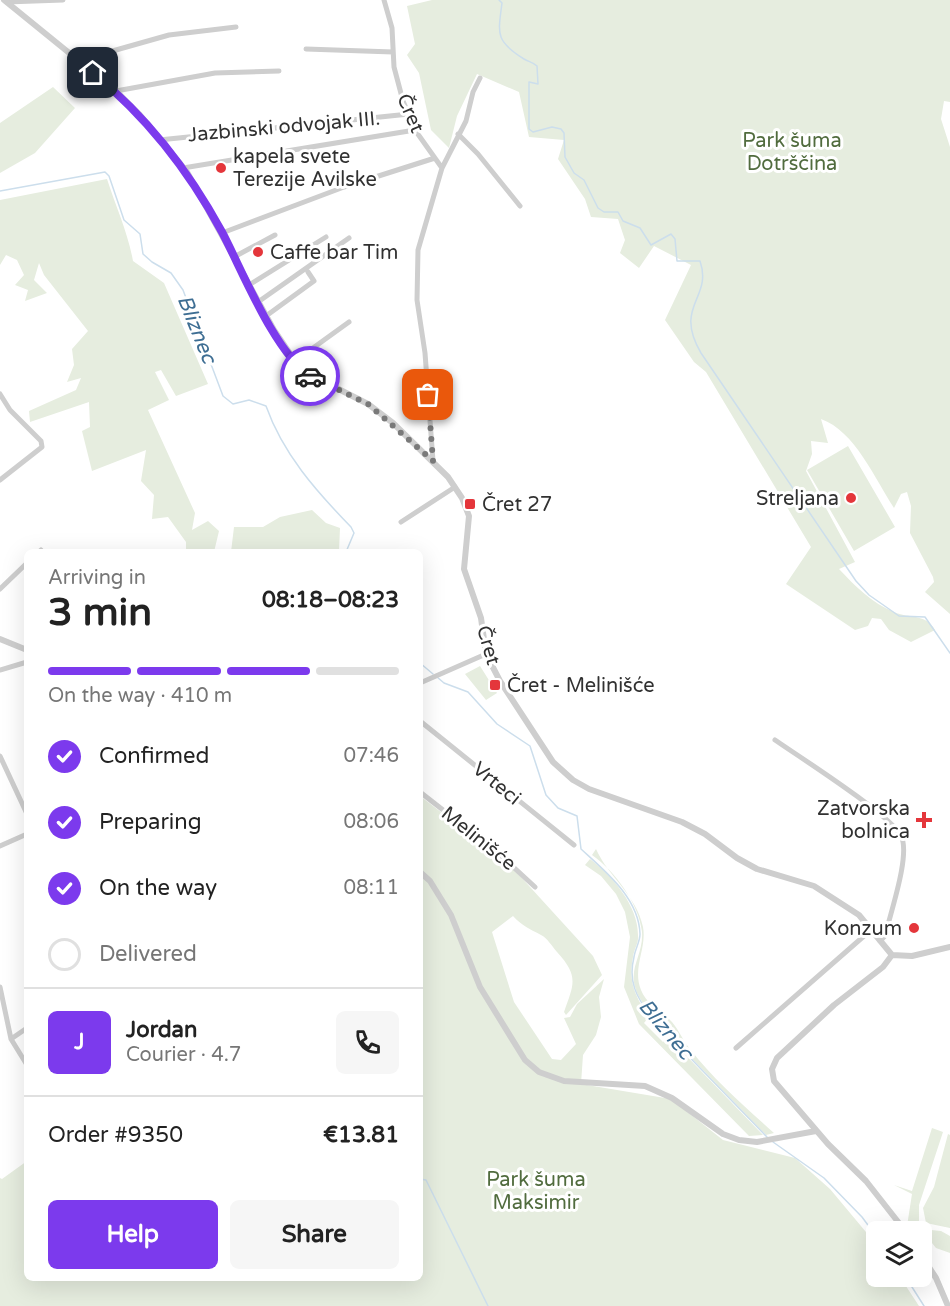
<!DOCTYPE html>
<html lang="en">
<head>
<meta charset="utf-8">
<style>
  :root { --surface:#fff; --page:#f6f6f6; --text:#222; --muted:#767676; --line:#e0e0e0; --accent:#7c3aed }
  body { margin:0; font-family:"Varela Round",sans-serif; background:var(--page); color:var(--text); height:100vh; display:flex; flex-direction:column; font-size:22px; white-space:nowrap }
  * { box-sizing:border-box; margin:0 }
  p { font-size:20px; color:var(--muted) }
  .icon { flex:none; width:33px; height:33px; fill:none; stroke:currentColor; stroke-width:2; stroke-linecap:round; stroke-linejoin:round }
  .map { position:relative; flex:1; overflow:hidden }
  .drawer { position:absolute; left:24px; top:549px; width:399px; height:732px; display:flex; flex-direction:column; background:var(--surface); border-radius:9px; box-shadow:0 6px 24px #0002 }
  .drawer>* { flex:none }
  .tools { position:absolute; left:866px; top:1221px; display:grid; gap:12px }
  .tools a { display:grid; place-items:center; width:66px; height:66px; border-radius:9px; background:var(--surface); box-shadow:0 6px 24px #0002; font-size:30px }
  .pin { position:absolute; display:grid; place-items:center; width:51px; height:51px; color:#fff; margin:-26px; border-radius:12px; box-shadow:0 3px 9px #0006 }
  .courier { position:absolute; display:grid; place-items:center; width:60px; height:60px; margin:-30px; border:4px solid #7c3aed; border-radius:50%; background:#fff; color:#222; box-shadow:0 2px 8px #0007 }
  .head em { font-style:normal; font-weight:700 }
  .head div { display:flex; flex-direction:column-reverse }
  .head { display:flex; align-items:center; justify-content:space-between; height:102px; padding:0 24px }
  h1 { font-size:39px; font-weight:700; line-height:45px }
  .bar { display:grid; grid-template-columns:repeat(4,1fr); gap:9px 6px; align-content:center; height:72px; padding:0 24px }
  .bar i { height:8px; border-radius:4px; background:var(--line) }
  .bar .current { background:var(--accent) }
  .bar p { grid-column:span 4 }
  .line { display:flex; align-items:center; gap:15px; padding:0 24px; border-top:2px solid var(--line) }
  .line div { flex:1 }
  .round { display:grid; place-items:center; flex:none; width:63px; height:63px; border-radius:9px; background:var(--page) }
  ol { padding:0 24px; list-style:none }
  li { display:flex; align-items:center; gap:18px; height:66px }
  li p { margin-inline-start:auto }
  li .icon { padding:6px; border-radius:50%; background:var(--accent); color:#fff; stroke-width:4 }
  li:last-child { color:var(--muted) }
  li i { width:33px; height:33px; border:3px solid var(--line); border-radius:50% }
  .action { display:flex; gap:12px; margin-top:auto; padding:12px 24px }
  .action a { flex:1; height:69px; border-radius:9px; background:var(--accent); color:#fff; font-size:24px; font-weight:700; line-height:69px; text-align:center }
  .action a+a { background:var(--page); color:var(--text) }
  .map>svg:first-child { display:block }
</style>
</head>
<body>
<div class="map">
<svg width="950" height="1306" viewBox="0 0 950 1306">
  <rect width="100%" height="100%" fill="#fff"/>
  <path fill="#e6eddf" d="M432,0H950V102L944,101L941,119L950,147V614L925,592L934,582L933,577L910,533L911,506L907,492L901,494L894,508C875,479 855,431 821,419L828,443L811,441L812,454L806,471L855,562L839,569C855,586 872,603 894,612C909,619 926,613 935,630L911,642L889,630L881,619L872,618L868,626L855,630L786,584L811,547L706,372L694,362L665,320L691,265L654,246L639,268L620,253L625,240L618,219L591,217L585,199L558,159L564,140L529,137L519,92L477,74L457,116L449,148L431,130L419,73L407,55L415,44L407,6Z
    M53,87L75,108L35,153L0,173V123Z
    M107,179C116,207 128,233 133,261L164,283L208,384L176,396L161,370L155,372L169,400L148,410L195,513L192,530L208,521L219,531L214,552H186V542L168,517L152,519L154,495L141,481L146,450L92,471L82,431L90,427L89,402L30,422L29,411L76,390L81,378L67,382L74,365L72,349L88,331L44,275L39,263L34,280L47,293L25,301L28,290L15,285L24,275L17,260L6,255L0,265V200Z
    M848,446L895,527L854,551L807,470Z
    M312,510L326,523L340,528L339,551L231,552L234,527H263L280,517Z
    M480,666L497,693L486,700L465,674Z
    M420,796L510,865L593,956L602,975L566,1015L564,1012C574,984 579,976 557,952C552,946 547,938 541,935C530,929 522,926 513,916L492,932L514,1002L552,1059L561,1060L576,1044L564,1018L570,1017L577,1004L604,979L599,997L601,1017L596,1035L583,1055L581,1084L671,1099L723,1140L795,1158L830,1189L876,1244V1276L900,1277L919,1306H0V1178L2,1179L27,1161V1278H420Z
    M596,849C609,878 636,894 643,927C647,948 632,968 641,990C646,1004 662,1011 672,1022C679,1030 683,1041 690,1049C714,1080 745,1107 774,1133L766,1135L675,1041V1030L656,1011L653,1014C647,1011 644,1006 641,1000C623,971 644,958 642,932C639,904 615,871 592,855Z
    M590,859C612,876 638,905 638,935C639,943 634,949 633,957C628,982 635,996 649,1017L644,1023L663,1042L667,1039L673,1042L763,1135L749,1136L639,1024L624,987L630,937L625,912L616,894L601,876L585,865Z
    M932,1128L943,1132L919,1205V1231H909L907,1226L912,1194L894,1185L912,1191Z
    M948,1134L950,1135V1228L926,1223L923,1208L934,1187Z
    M931,1230L941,1231L950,1236V1253L936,1248L928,1238Z"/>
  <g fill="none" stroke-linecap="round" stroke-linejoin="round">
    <path stroke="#ccdeec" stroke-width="1.5" d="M499,0L502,3C498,34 495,41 524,59C529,62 533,62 537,66L538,84L529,82V129L533,132L552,127L561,129L564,133L565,157L574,173L584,180L598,208L604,212H618L623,221L640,228L651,245L671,234L675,239L677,261H700C713,299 673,305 701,353L856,581L869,595L899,616L925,617L950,653
      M0,191L105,172L109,176L124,220L140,234L143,254L152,262L171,273L183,290L223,396L233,404L249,400L266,406C283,454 316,491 351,527L354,533L346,552
      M420,663L433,674
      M437,677L444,683L468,692L497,724L530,746L546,795L558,808L577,816L581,849C605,871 639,898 640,934C640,942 635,949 634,957C628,981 636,997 651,1016
      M668,1035L767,1137
      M773,1142L824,1178L862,1217L876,1236
      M420,1179L426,1180L488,1306
      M905,1276L924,1306"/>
    <path stroke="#cecece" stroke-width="5" d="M384,0L392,28L394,67L403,101L415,130L442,168
      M6,2L63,0
      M306,49L393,52
      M77,61L169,35L236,27
      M116,91L215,73L279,71
      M458,134L478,154L520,206
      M159,140L409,114
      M183,168L415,130
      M222,233L344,187L435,158
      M234,257L275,235
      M249,285L326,237
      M258,302L349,238
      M266,316L314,281L308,272
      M295,361L349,322
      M0,394L10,410L41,441L42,447L0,480
      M433,461L425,353L417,300L418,250L442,168L466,121L473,92L480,78
      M401,522L455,487
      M39,552L41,550
      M0,589L27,563
      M0,670L27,662
      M420,683L486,654
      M420,721L574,845
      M775,740C798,756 891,815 901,836C911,854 890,914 885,936L880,941
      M0,756L27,814
      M420,792L498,853L535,887
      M0,846L27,834
      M0,987L11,1039L27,1065
      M11,1039L27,1028
      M736,1048L872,929"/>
    <path stroke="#cecece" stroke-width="6" d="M4,0L116,91L139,114L187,172L274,330L301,370L368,404L393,423L448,477L462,498L469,516L464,569L481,618L486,654L500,681L553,762L573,780L589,789L682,822L705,834L737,858L757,869L814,886L859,915L892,955
      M0,639L27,650
      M420,872L430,881L451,915L480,987L525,1060L539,1072L564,1081L645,1086L672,1098L723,1134L739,1140L757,1142L816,1131
      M892,955L883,967L834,1005L777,1058L772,1069L774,1081L828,1144L866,1181L906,1232
      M892,955L912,956L950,947
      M921,1255L936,1278L948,1306"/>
  </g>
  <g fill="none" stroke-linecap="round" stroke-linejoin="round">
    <path stroke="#797979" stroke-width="6" stroke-dasharray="0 10.8" d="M310,376L368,404L433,461L428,395"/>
    <path stroke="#7c3aed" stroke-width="8" d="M93,73C147,117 189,171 222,232C243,272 274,351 310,376"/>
  </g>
  <g fill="#e4363b" stroke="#fff" stroke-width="2">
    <circle cx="221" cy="168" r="6"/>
    <circle cx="258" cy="252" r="6"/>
    <circle cx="851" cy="498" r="6"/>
    <rect x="464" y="498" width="12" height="12" rx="3"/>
    <rect x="489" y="679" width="12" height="12" rx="3"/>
    <path d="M921 811h6v6h6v6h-6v6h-6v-6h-6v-6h6z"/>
    <circle cx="914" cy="928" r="6"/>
  </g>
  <g text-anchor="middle" stroke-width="6" stroke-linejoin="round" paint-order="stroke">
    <g font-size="20" fill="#313131" stroke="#fff">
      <text transform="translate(411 113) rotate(67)" y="7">Čret</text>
      <text transform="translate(284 126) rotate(-5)" y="7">Jazbinski odvojak III.</text>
      <text transform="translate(489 645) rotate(74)" y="7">Čret</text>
      <text transform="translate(497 783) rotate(39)" y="7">Vrteci</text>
      <text transform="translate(479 838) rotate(39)" y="7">Melinišće</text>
    </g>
    <g font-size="20" fill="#516c3e" stroke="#fff">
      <text x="792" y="147">Park šuma<tspan x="792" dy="23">Dotrščina</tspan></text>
      <text x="536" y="1186">Park šuma<tspan x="536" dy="23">Maksimir</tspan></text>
    </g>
    <g font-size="20" fill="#313131" stroke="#fff" text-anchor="start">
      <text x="233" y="163">kapela svete<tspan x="233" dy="23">Terezije Avilske</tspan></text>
      <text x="270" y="259">Caffe bar Tim</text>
      <text x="839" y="505" text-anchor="end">Streljana</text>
      <text x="482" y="511">Čret 27</text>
      <text x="507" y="692">Čret - Melinišće</text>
      <text x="910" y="815" text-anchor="end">Zatvorska<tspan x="910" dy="23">bolnica</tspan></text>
      <text x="902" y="935" text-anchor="end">Konzum</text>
    </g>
    <g font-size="21" font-style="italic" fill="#3e6e93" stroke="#fff">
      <text transform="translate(197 329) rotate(68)" y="7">Bliznec</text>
      <text transform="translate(666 1029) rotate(50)" y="7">Bliznec</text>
    </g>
  </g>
</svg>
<div class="tools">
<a><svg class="icon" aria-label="layers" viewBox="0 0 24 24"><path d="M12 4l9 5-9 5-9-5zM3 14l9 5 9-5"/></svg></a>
</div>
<div class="pin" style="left:428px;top:395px;background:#ea580c"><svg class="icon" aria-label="bag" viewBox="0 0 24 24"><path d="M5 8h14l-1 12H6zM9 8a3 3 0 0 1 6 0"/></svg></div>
<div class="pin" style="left:93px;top:73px;background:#1f2937"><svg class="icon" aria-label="home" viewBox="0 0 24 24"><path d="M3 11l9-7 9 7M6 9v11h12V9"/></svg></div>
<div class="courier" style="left:310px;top:376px"><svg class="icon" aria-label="car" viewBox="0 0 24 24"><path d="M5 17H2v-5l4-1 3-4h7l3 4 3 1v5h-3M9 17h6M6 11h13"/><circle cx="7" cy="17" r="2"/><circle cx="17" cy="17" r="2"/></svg></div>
<section class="drawer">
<div class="head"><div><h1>3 min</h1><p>Arriving in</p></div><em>08:18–08:23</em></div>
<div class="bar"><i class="current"></i><i class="current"></i><i class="current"></i><i></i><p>On the way · 410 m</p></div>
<ol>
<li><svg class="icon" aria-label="check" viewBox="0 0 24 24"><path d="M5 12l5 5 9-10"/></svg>Confirmed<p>07:46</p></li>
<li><svg class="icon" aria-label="check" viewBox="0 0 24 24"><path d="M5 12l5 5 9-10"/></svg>Preparing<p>08:06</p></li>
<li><svg class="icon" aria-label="check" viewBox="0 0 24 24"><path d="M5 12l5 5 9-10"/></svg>On the way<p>08:11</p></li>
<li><i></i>Delivered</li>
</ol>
<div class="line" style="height:108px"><b class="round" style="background:var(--accent);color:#fff">J</b><div><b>Jordan</b><p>Courier · 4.7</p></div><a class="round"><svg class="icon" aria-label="phone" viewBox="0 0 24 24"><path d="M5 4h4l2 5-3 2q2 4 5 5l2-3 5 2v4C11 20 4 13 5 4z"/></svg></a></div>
<div class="line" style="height:78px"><div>Order #9350</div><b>€13.81</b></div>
<div class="action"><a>Help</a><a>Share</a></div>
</section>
</div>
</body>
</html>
